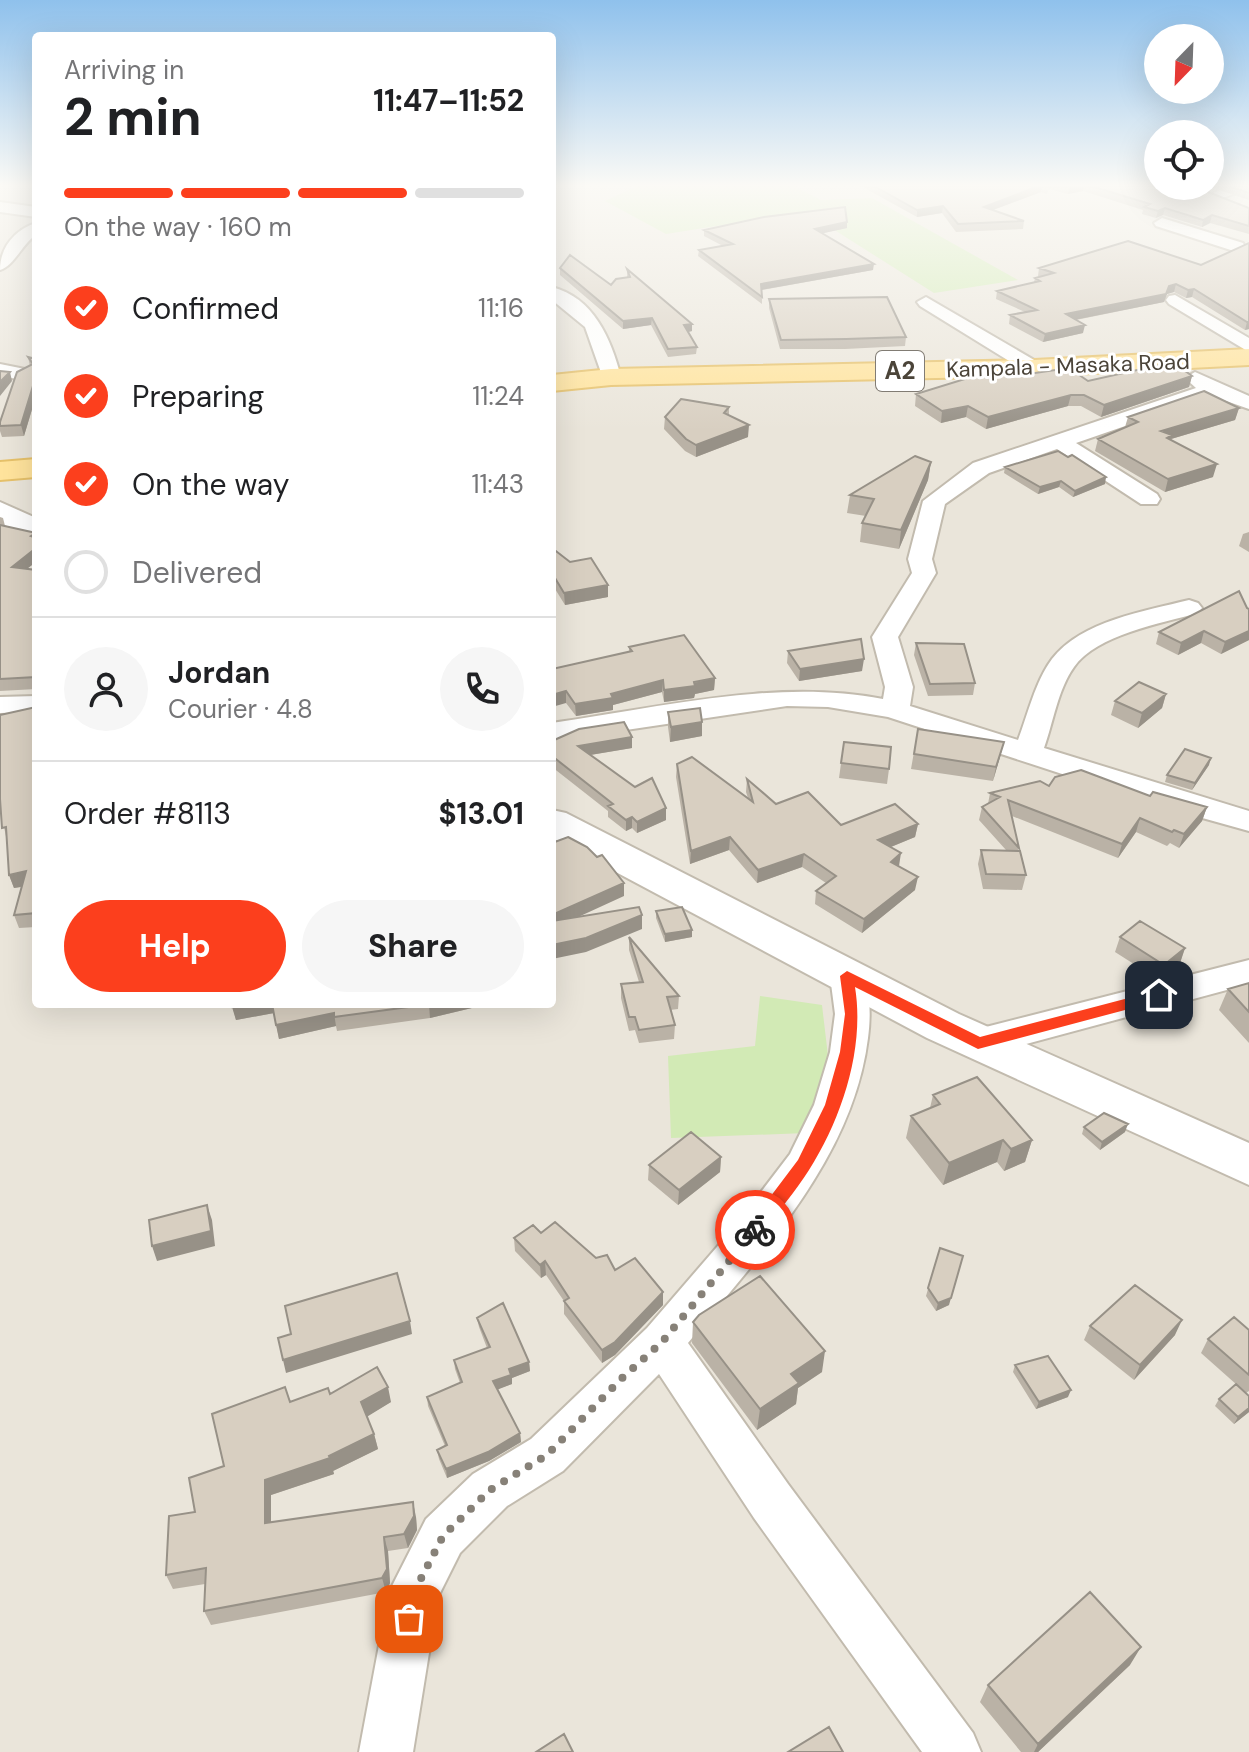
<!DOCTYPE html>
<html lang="en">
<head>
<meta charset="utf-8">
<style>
  :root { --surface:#fff; --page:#f6f6f6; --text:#202124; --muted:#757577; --line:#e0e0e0; --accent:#fc3f1d }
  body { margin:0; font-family:"DM Sans",sans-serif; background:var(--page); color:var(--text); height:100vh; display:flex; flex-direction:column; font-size:30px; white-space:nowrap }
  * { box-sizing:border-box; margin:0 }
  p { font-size:26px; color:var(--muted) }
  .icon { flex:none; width:44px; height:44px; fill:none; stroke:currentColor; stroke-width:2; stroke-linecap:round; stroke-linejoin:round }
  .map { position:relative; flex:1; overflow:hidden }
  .sheet { position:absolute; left:32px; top:32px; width:524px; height:976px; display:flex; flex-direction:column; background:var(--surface); border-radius:8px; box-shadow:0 8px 32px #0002 }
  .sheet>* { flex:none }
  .needle { width:52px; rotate:203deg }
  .controls { position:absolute; left:1144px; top:24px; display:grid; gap:16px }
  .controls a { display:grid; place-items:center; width:80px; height:80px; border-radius:50%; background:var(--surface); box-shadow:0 8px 32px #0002; font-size:40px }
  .pin { position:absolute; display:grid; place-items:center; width:68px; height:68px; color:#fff; margin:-34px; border-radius:16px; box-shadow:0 4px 12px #0006 }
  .courier { position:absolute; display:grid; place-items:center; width:80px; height:80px; margin:-40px; border:6px solid #fc3f1d; border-radius:50%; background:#fff; color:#222; box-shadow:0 2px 10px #0007 }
  .summary em { font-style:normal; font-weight:700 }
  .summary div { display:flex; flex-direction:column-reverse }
  .summary { display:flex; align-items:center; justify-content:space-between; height:136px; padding:0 32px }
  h1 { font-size:52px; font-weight:700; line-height:60px }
  .bar { display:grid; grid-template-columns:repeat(4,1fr); gap:12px 8px; align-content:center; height:96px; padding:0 32px }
  .bar i { height:10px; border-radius:6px; background:var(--line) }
  .bar .active { background:var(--accent) }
  .bar p { grid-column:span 4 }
  .line { display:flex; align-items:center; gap:20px; padding:0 32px; border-top:2px solid var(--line) }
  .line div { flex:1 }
  .round { display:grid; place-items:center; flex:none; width:84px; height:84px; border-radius:42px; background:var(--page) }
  ol { padding:0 32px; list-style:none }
  li { display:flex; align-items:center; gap:24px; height:88px }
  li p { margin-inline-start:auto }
  li .icon { padding:8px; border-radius:50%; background:var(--accent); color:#fff; stroke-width:4 }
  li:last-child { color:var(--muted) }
  li i { width:44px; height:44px; border:4px solid var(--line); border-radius:50% }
  .cta { display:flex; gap:16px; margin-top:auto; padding:16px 32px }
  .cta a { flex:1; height:92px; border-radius:48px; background:var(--accent); color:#fff; font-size:32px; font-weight:700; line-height:92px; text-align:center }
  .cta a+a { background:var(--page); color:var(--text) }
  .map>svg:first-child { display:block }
</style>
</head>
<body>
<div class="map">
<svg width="1249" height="1752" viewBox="0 0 1249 1752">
  <rect width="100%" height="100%" fill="#f6f3ec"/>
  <path fill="#eae5da" d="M0,186H36V1004H552V186H1249V1752H0Z"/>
  <path fill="#d2eab5" d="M637,186H794L821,200L872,198L1018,280L934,293L806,212L666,234L605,201Z
    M760,996L822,1005L830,1073L806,1133L671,1138L668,1056L755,1046Z"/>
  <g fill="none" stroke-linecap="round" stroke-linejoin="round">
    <g stroke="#c2bbae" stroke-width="4">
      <path id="minor" d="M1229,186H1249V188L1215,201L1207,196Z
        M0,202L36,207V217L0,212Z
        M1162,218L1243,243L1245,247L1237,252L1156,226L1154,223Z
        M36,223V235C22,244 15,265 0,270C0,248 14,230 36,223Z
        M552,287C594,298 611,339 621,377L618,381H604L585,327L552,300Z
        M1175,295L1249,338V352L1169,304L1166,300L1169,296Z
        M926,297L1041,364L1044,368L1034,374L1027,372L920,306L917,302Z
        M0,364L30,370L33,374L23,380L0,376Z
        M1195,372L1249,396V409L1212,396L1076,443L1157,494L1160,499L1157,504H1141L1057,449L989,473L945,504L932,559L936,573L898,637L913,687L910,706L1018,740C1028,714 1035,682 1052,659C1081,621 1145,611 1189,600L1198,603L1202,608L1198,613C1162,623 1096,635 1074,667C1058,689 1053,723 1044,748L1249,811V831L1163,807L888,717L828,707L787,706L552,741V723C659,708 776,678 883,699L885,687L872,637L912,573L908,559L923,501L973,463L1196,388L1185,378Z
        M36,696V712L0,713V697Z
        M1249,960V984L978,1057L965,1053L960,1043L965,1033L978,1029Z
        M847,964L859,967C871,988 871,1015 868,1038C853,1159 761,1253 688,1343L788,1484L973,1733L981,1752H922L754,1518L659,1374L563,1471L507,1506L460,1553L438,1597L413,1752H359L389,1592L426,1519L473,1474L531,1439L647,1328L735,1226L790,1154L814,1105L830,1052L835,1014L830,976L835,967Z"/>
    </g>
    <g stroke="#c2bbae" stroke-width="4">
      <path id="tertiary" d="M0,502L36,518V539L0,523Z
        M552,810L566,813L959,1014L1249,1143V1185L927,1038L552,838Z"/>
    </g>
    <g stroke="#e6c16a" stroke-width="4">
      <path id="primary" d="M1249,349V365L1034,376L611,385L552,391V375L611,369L1034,360Z
        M36,459V477L0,480V462Z"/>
    </g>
    <use href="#minor" fill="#fff" fill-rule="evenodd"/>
    <use href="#tertiary" fill="#fff" fill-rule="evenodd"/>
    <use href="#primary" fill="#ffe39c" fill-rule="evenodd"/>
  </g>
  <path fill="#bab2a6" d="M861,186H1193L1249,208V234L1210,223L1202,227L1163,215L1156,218L1142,214L1143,210L1083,191L1068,194L1049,189L1047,194L1041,192L993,210L1024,221L1023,229L956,232L942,213L917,217Z
    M1207,186H1249V200Z
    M847,222V228L823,233L873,270L762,290V304L698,256L699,250L723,246L704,236V230Z
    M1249,243V329L1245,330L1192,297L1186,298L1174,292L1167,294L1164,302L1076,320L1083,333L1043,342L1009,324L1010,315L1025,312L996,299L997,291L1034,282L1035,278L1040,277L1038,276L1039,268L1201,265Z
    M560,268L611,285L627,277V269L692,324V331L688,332L697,347L696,354L668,357L651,325L623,329L560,275Z
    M769,299L906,337L905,346L845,349H780L769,308Z
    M28,357L36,359V396L24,436L2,437L0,431V422L30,366Z
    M1014,376L1088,381L1192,376L1189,387L1101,417L1081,406H1068L986,429L966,417L941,423L915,406L916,394Z
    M729,407V415L748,437L696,457L685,451L664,429L665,417Z
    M1239,408L1235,420L1171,439L1213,477L1165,492L1095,451L1098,439L1125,427L1128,417Z
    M931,462L928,480L899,549L860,542L862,523L866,516L847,513L850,495Z
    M1005,467L1105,484L1073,497L1059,487L1038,494L1004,473Z
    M0,517L3,518L5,526L36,533V562L26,569L36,570V689L0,691Z
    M1249,532V552L1239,546L1243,534Z
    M552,548L570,562L608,585V597L565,605L552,584Z
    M1247,608L1249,609V640L1221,654L1201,643L1178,655L1156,644L1159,632Z
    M916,643L975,683L973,695L928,696L914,655Z
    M629,647L715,678L714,690L695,694L694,698L664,702L662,692L613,705V710L576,716L566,703L552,669L629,652Z
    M788,651L862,671L799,681L787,663Z
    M1166,694L1162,708L1138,728L1111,715L1115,701Z
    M36,707V927L19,928L14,915L22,887L14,888L9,875L7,841L1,813H0Z
    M668,712L702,736L670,742L668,727Z
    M918,729L1004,742L993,781L911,769Z
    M552,741L632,748L590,755L666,820L637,833L632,828L626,831L608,817V811L552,767Z
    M844,742L889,769L887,784L839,778Z
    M677,764L748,798L746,792L747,779L776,804L841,825L918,824L915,837L891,847L899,866L915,890L862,933L815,904L816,891L826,883L802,867L757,883L729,850L690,864L676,777Z
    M1209,765L1192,790L1165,782L1167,775Z
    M1049,786L1150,796L1207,807L1202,821L1179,848L1170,843L1167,846L1136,832L1118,858L1012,816L1019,848L1018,851L1026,875L1022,890L983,889L978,864L981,850H1006L979,820L982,807L988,804L990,793Z
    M656,911L692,937L665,942L656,918Z
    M629,937L679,996L678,1009L670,1010L675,1025L674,1039L639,1043L635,1030L629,1031L621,998V984L639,982L629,950Z
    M1120,937L1185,948L1180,963L1159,980L1115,952Z
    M1249,983V1043L1219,1010L1228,989Z
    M232,1004H475L476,1007L430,1018L337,1031L336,1026L279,1039L274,1013L236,1020Z
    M933,1095L1032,1140L1025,1162L1004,1171L997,1162L943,1185L906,1138L911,1116L930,1108Z
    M1084,1127L1125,1132L1100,1150L1082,1134Z
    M721,1157L720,1172L678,1205L648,1180L649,1165Z
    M541,1233L596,1258L663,1305L615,1355L602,1363L564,1314V1301L546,1275L541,1278L515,1251L514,1238Z
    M940,1248L949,1305L936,1311L926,1296Z
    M477,1318L529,1362L530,1371L512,1378V1384L497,1389L520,1433L521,1442L489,1461L447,1478L439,1459L437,1450L445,1446L428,1406L427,1397L460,1383L455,1369L454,1360L487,1348L479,1327Z
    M693,1322L822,1372L798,1388L796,1404L757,1430L692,1343Z
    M1090,1326L1175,1335L1134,1380L1084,1340Z
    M1249,1330V1391L1246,1393L1201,1353L1208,1339Z
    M1015,1365L1068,1397L1036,1409L1013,1372Z
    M330,1394L391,1402L367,1416L374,1434L378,1449L333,1471L334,1474L271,1495V1522L416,1517L417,1530L408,1548L388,1551L390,1583L386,1592L211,1625L204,1611L205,1584L173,1589L166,1575L195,1512L224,1466L290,1402Z
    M1249,1396V1412L1234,1424L1215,1406L1219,1399Z
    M1130,1665L1038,1752H1021L980,1702L988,1685Z"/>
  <path fill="#979187" d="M1039,186H1042L1041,192L982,214L984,207Z
    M1076,186H1084L1083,191L1068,194L1069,187Z
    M943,206L942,213L917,217V210Z
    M1165,208L1163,215L1156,218L1158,211Z
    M1212,215L1210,223L1202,227L1203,220Z
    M847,222V228L815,235V229Z
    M874,264L873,270L761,290V284Z
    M1176,284L1174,292L1167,294L1164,302L1064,322L1066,314Z
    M1194,289L1192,297L1186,298L1188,290Z
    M652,318L651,325L623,329V321Z
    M1247,322H1249V329L1245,330Z
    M692,324V331L684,333V325Z
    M1085,325L1083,333L1043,342L1045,334Z
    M10,372L12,381L0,396V382Z
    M36,376V396L24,436L21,425Z
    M1192,376L1189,387L1101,417L1104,405Z
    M1071,395L1068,406L986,429L988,417Z
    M968,406L966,417L941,423L942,411Z
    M1239,408L1235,420L1171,439L1169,448L1161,431Z
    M749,425L748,437L696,457V445Z
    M931,462L928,480L899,549L901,530Z
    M1217,464L1213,477L1165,492L1168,479Z
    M1106,477L1105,484L1073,497L1075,491Z
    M555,481L556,493L552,495V483Z
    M1061,481L1059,487L1038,494L1040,487Z
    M36,548V562L15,578L12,567Z
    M608,585V597L565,605L564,593Z
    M1204,631L1201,643L1178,655L1181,643Z
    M1249,631V640L1221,654L1225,642Z
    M864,659L862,671L799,681L800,669Z
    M715,678L714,690L695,694L694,698L664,702V690Z
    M663,680L662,692L613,705V710L576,716L575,704Z
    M566,691V703L552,707V695Z
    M1166,694L1162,708L1138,728L1142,713Z
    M702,722V736L670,742L671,727Z
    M632,737V748L578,757V746Z
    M1004,742L1000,757L993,781L996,767Z
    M1211,758L1209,765L1192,790L1195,783Z
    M1207,807L1202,821L1179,848L1184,834Z
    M666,808V820L637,833V822Z
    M632,817V828L626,831V820Z
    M1140,818L1136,832L1118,858L1122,844Z
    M918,824L915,837L876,853L878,840Z
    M730,837L729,850L690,864L691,851Z
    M901,853L899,866L891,862Z
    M804,854L802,867L757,883L758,870Z
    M26,871L31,885L14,888L9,875Z
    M918,877L915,890L862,933L864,919Z
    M624,883V896L552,929V915Z
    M642,915V929L586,952L552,959V945Z
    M692,930V937L665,942V934Z
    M1185,948L1180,963L1159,980L1164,965Z
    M246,1004H272L274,1013L236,1020L232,1007Z
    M431,1004H475L476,1007L430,1018L429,1005Z
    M334,1013L336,1026L279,1039L276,1025Z
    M1128,1124L1125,1132L1100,1150L1102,1142Z
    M1003,1140L997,1162L943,1185L949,1163Z
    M1032,1140L1025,1162L1004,1171L1011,1149Z
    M721,1157L720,1172L678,1205L679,1190Z
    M207,1205L212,1220L215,1246L157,1261L152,1246Z
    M963,1256L949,1305L936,1311L938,1303Z
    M545,1261L546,1275L541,1278L540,1265Z
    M663,1292V1305L615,1355L602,1363V1350Z
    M1182,1320L1175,1335L1134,1380L1140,1365Z
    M410,1321L412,1334L286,1373L283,1360Z
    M825,1351L822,1372L798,1388L796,1404L757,1430L760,1409L791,1374Z
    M529,1362L530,1371L512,1378V1384L494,1391L493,1381L509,1369Z
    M388,1387L391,1402L365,1418L361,1402Z
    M1071,1390L1068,1397L1036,1409L1039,1402Z
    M1249,1408V1412L1234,1424L1238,1417Z
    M520,1433L521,1442L489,1461L447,1478L446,1469Z
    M374,1434L378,1449L333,1471L329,1456Z
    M330,1458L334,1474L271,1495V1537L265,1523V1480Z
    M413,1502L416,1517L417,1530L408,1548L404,1534Z
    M384,1537L388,1551L390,1583L386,1592L382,1578Z
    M1141,1647L1130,1665L1038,1752H1034L1038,1744Z"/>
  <path fill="#d8cfc1" stroke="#979187" stroke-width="2" d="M874,186H1039L984,207L1024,221L958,224L943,206L917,210Z
    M1091,186H1193L1249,208V226L1212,215L1203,220L1165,208L1158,211L1144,207L1150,204Z
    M1229,186H1249V193Z
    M845,207L847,222L815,229L874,264L761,284L762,297L699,250L733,244L704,230L764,217Z
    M1128,241L1201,265L1249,243V322H1247L1194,289L1188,290L1176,284L1169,286L1166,294L1066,314L1085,325L1045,334L1010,315L1037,310L997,291L1040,281L1035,278L1054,273L1039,268Z
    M570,255L611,285L616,279L630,277L627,269L692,324L684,325L697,347L668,349L652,318L623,321L560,268Z
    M887,297L906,337L846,339L781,340L769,299Z
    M28,357L36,359V376L21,425L0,426V422L17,372L33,364Z
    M1173,362L1192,376L1104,405L1084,395H1071L988,417L968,406L942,411L916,394L968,378L1009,373L1014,376L1069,368L1088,381Z
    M0,371L10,372L0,382Z
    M1204,391L1239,408L1161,431L1172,435L1167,438L1217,464L1168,479L1098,439L1138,422L1128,417Z
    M681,399L729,407L724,413L749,425L696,445L686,439L665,417Z
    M1058,451L1068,457L1072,455L1106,477L1075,491L1061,481L1040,487L1005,467Z
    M915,456L931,462L901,530L862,523L874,499L850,495Z
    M0,525L36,533L31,536L36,538V548L12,567L36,570V677L0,679Z
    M552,548L570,562L591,558L608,585L564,593L552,573Z
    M1239,591L1247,608L1249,609V631L1225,642L1204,631L1181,643L1159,632Z
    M684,635L715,678L694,682L695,686L664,690L663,680L611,694L613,698L575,704L566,691L552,695V669L632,651L629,647Z
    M861,639L864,659L800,669L788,651Z
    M916,643L964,644L975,683L930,684Z
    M1139,682L1166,694L1142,713L1115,701Z
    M36,707V913L14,915L26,871L9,875L6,827L2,828L0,799V715Z
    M700,708L702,722L671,727L668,712Z
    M624,722L632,737L578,746L635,787L652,778L666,808L637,822L632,817L626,820L608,806L613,804L552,756V741L579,729Z
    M918,729L1004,742L996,767L914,754Z
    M844,742L891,747L889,769L841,763Z
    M1185,749L1211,758L1195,783L1167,775Z
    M692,757L753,802L747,779L776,804L808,792L841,825L895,804L918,824L878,840L901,853L891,862L918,877L864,919L816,891L836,876L804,854L758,870L730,837L691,851L677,764Z
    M1081,770L1150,796L1153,792L1207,807L1184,834L1174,830L1172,832L1140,818L1122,844L1008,800L1019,848L982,807L1000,797L990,793L1040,781L1049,786L1055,777Z
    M568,837L587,847L597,857L602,855L624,883L552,915V843Z
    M981,850L1020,851L1026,875L986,874Z
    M639,907L642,915L586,938L552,945V921Z
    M682,907L692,930L665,934L656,911Z
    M1140,921L1185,948L1164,965L1120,937Z
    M629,937L679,996L667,997L675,1025L639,1030L635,1017H629L621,984L643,982Z
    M1249,983V1012L1228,989Z
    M232,1004H246L232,1007Z
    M272,1004H431L334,1017V1013L276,1025Z
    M977,1077L1032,1140L1011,1149L1003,1140L949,1163L911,1116L940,1104L933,1095Z
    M1104,1113L1128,1124L1102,1142L1084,1127Z
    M691,1132L721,1157L679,1190L649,1165Z
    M207,1205L211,1231L152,1246L149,1220Z
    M555,1222L596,1258L607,1255L615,1270L635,1258L663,1292L615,1342L602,1350L564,1301L569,1298L545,1261L540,1265L514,1238L533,1225L541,1233Z
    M940,1248L963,1256L951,1298L938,1303L928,1288Z
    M397,1273L410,1321L283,1360L278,1338L291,1334L285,1306Z
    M760,1276L825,1351L791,1374L799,1383L760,1409L693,1322L699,1315Z
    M1135,1285L1182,1320L1140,1365L1090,1326Z
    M503,1303L529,1362L509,1369L511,1375L493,1381L520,1433L488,1452L446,1469L437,1450L447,1445L427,1397L462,1382L454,1360L490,1347L477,1318Z
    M1234,1317L1249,1330V1375L1208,1339Z
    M1048,1356L1071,1390L1039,1402L1015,1365Z
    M377,1367L388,1387L361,1402L374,1434L329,1456L330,1458L265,1480V1523L413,1502L414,1516L404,1534L384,1537L387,1569L382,1578L204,1611L206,1568L166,1575L169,1516L195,1512L189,1478L224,1466L212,1414L285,1387L290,1402L328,1388L330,1394Z
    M1236,1384L1249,1396V1408L1238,1417L1219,1399Z
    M1090,1592L1141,1647L1038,1744L988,1685Z
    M829,1727L843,1752H788Z
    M564,1734L573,1752H536Z"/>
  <linearGradient id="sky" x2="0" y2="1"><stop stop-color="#8fc1ec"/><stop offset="0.43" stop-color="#fbfaf6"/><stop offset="1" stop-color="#fbfaf6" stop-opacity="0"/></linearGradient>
  <rect width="1249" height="431" fill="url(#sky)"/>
  <path fill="#fc3f1d" d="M847,971L980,1037L1159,990L1166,995L1159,1001L978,1049L855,987C865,1048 842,1118 809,1170C795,1192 777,1213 761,1235H749L747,1230L749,1225L798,1160L825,1105L840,1052L845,1014L840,976Z"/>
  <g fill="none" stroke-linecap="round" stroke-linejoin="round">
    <path stroke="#878178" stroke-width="8" stroke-dasharray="0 14.4" d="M409,1619L414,1592L443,1536L490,1490L547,1455L621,1379L662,1342L755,1230"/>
  </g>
  <g text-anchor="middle" stroke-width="6" stroke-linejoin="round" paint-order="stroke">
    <g font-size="22" fill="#4b4439" stroke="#fff">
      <text transform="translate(1068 365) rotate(-2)" y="8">Kampala - Masaka Road</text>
    </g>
    <rect fill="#fff" stroke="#817c74" stroke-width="2" x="876" y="351" width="48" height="40" rx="6"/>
    <g font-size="24" font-weight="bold" fill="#4b4439">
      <text x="900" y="379">A2</text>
    </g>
  </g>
</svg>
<div class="controls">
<a><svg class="needle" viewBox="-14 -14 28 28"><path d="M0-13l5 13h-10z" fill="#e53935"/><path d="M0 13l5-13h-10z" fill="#757577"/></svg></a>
<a><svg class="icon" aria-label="locate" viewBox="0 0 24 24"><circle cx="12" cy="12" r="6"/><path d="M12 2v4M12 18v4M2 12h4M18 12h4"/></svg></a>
</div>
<div class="pin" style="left:409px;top:1619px;background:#ea580c"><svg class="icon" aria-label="bag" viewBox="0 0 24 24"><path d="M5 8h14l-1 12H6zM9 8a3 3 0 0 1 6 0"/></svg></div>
<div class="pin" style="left:1159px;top:995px;background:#1f2937"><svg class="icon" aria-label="home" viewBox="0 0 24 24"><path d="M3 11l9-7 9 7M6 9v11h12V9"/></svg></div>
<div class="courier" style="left:755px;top:1230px"><svg class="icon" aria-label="bike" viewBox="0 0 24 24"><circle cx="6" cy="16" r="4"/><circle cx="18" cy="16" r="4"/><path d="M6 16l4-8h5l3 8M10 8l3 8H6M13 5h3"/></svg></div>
<section class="sheet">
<div class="summary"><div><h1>2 min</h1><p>Arriving in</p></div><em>11:47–11:52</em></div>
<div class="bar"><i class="active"></i><i class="active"></i><i class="active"></i><i></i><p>On the way · 160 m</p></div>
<ol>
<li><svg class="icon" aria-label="check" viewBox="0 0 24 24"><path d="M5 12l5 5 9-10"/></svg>Confirmed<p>11:16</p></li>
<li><svg class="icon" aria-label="check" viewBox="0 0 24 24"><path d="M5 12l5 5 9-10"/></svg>Preparing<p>11:24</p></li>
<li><svg class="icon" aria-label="check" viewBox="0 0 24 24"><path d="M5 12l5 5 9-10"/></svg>On the way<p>11:43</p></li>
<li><i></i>Delivered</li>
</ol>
<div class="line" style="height:144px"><a class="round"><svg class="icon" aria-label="person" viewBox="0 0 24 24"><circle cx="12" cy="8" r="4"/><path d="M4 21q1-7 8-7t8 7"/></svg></a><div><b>Jordan</b><p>Courier · 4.8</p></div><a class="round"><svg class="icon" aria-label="phone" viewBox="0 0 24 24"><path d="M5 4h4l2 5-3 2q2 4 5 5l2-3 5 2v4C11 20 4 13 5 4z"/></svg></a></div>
<div class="line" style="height:104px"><div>Order #8113</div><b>$13.01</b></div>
<div class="cta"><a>Help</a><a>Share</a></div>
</section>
</div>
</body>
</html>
